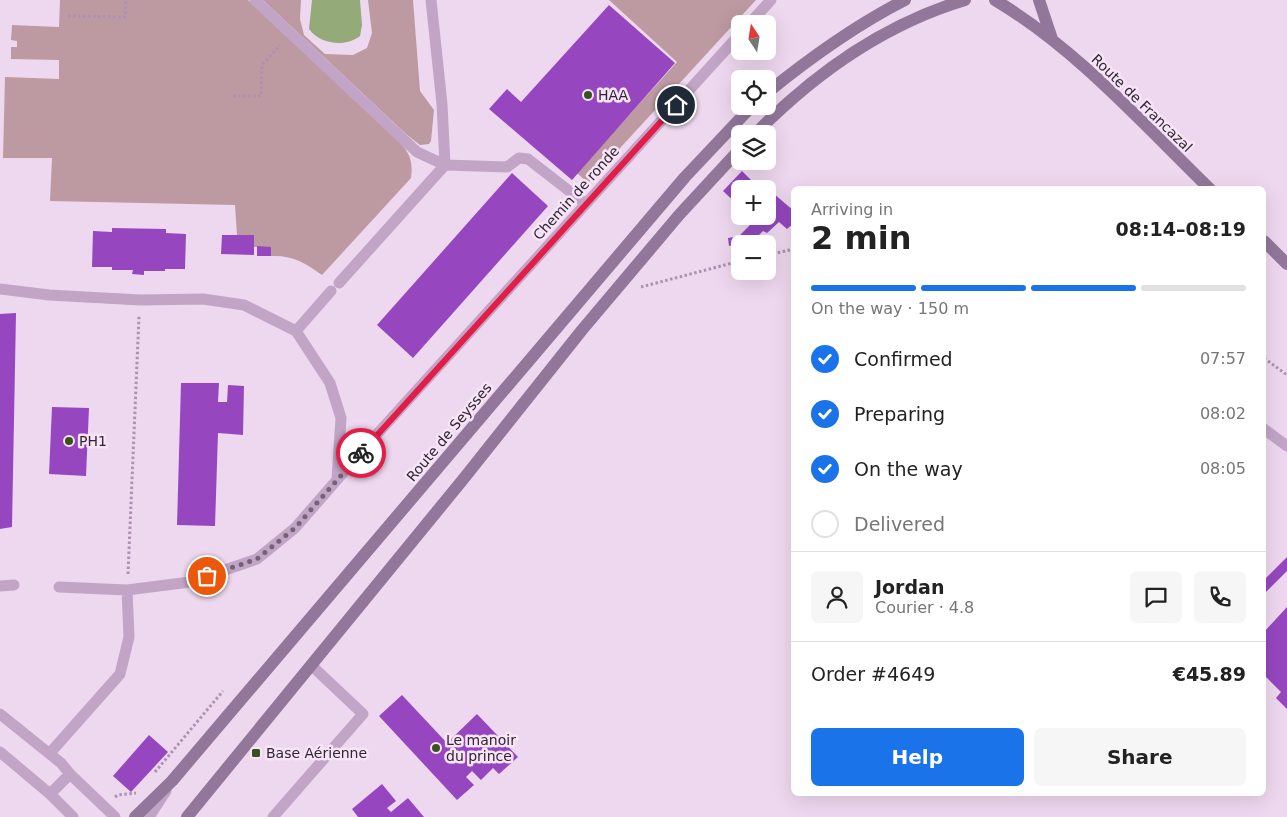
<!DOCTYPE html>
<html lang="en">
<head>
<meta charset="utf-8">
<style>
  :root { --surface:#fff; --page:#f6f6f6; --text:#222; --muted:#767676; --line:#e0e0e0; --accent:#1a73e8 }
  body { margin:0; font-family:"DejaVu Sans",sans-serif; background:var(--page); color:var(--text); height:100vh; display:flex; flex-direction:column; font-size:19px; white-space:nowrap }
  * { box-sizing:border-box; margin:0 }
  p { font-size:16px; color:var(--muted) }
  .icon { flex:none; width:28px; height:28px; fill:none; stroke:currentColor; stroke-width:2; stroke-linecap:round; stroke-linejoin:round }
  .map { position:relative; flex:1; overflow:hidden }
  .sheet { position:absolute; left:791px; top:186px; width:475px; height:610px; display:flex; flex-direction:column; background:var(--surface); border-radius:8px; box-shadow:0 5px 20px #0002 }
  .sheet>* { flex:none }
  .needle { width:32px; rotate:348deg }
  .fabs { position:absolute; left:731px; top:15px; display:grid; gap:10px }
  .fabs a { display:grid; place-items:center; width:45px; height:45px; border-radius:8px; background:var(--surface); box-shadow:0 5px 20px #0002; font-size:25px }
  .pin { position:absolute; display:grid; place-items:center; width:42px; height:42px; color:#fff; margin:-21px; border:2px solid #fff; border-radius:50%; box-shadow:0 1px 5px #0007 }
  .courier { position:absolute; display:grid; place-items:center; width:50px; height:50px; margin:-25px; border:4px solid #e11d48; border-radius:50%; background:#fff; color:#222; box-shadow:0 1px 6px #0007 }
  .headline em { font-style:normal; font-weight:600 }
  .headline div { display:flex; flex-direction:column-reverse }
  .headline { display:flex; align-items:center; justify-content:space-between; height:85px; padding:0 20px }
  h1 { font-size:32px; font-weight:600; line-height:38px }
  .bar { display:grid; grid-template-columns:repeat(4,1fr); gap:8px 5px; align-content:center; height:60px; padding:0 20px }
  .bar i { height:6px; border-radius:4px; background:var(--line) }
  .bar .current { background:var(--accent) }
  .bar p { grid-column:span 4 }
  .line { display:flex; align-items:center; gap:12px; padding:0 20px; border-top:1px solid var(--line) }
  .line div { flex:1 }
  .round { display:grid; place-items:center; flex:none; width:52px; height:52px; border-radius:8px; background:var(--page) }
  ol { padding:0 20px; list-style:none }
  li { display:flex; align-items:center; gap:15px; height:55px }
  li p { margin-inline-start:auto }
  li .icon { padding:5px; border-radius:50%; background:var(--accent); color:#fff; stroke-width:4 }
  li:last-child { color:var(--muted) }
  li i { width:28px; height:28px; border:2px solid var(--line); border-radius:50% }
  .cta { display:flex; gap:10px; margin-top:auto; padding:10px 20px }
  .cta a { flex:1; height:58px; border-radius:8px; background:var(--accent); color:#fff; font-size:20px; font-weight:600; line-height:58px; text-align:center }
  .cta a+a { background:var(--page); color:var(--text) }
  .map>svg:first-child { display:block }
</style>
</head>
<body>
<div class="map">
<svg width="1287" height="817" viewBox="0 0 1287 817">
  <rect width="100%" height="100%" fill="#eed8ef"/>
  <path fill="#bd99a2" d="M60,0H248L392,134C406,149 414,155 411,178L322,275C305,263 293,255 271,256V247H254V235H237L235,205L50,201L52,158H3L5,77L59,79V60L11,59V47H17V41L11,40L12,25L59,27Z
    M263,0H301L300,19L304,35L325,54L353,55L367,48L372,33L368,0H413L420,91L434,110L431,141L429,144L420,145L406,134Z
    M609,0H756L588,183L577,173L677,62Z"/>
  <path fill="#94aa79" d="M312,0H360L362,25L360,36C345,48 320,44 309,29Z"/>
  <path fill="#9647bf" d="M609,5L675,63L572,180L489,109L507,89L521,102Z
    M742,171L760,189H740V207L723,191Z
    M512,173L548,206L413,358L377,325Z
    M766,187L794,211V223L787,229L779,222L767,233L763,231L755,239L729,246L728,238L739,236L751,224L747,222L751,216H768V189H763Z
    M112,228L166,229V233L186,234L185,269H165V271H144V275L132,274L133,270H112V267H92L93,231L112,232Z
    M222,235H254V255L221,254Z
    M257,246L271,247V256H257Z
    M16,313L12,527L0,529V314Z
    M181,383H219L218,402H227L228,385L244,386L243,435L218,433L215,526L177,525Z
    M52,407L89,408L86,476L49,474Z
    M1287,557V571L1264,594V580Z
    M1287,607V709L1276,698L1281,692L1264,675V632Z
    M402,695L447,743L477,714L518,757L499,774L493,768L481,780L472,771L466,777L474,785L457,800L379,716Z
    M149,735L168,752L131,792L113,776Z
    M382,784L396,801L387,808L391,812L408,798L424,817H358L352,809Z"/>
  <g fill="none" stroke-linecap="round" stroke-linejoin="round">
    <path stroke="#ad90b2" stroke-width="3" stroke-dasharray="2.5 2.5" stroke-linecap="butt" d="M68,16L125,17L126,0
      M233,96H261L262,65L280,45
      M768,255L794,249
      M641,287L740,261
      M1264,358L1287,375
      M128,574L139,316
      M155,772L223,691
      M115,797L118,795L136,793"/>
    <path stroke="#c2a5c6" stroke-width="11" d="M255,0L417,152L445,165L507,167L519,158L528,159L586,204
      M749,24L771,0
      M339,283L445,165L442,104L431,0
      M0,289L49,295L140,300L203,299L244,305L296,331L330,383L341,418L337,479
      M296,331L331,291
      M1264,429L1287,446
      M0,586L14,585
      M59,587L127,590L190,582L257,559L295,528L369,443L740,34
      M0,714L61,763L70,774L115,817
      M0,752L50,794L70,774
      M50,753L120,674L129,637L127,590
      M50,794L73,817
      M149,817L166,791
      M273,817L363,714L311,665"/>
    <path stroke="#92779a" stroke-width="12" d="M995,0C1077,49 1142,123 1210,189
      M1039,0L1052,39
      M768,92C810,58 856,25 905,0
      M755,134C814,74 885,24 965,0
      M1264,241L1287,264
      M135,817L172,781L685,177L752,106
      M187,817L465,477L582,330L679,215L740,149"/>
  </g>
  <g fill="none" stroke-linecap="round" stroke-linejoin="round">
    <path stroke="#726474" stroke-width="5" stroke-dasharray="0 9" d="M207,576L257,559L295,528L361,453"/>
    <path stroke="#e11d48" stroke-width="6" d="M361,453L676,105"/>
  </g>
  <g fill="#38511e" stroke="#f7e4f7" stroke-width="2">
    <circle cx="588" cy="95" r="5"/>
    <circle cx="69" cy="441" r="5"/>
    <circle cx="436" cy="748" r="5"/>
    <rect x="251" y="748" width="10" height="10" rx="2.5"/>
  </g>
  <g text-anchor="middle" stroke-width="5" stroke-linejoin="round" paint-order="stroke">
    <g font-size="14" fill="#2f2632" stroke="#f7e4f7" text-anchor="start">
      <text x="598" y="100">HAA</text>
      <text x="79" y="446">PH1</text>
      <text x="446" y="745">Le manoir<tspan x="446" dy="16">du prince</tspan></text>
      <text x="266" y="758">Base Aérienne</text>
    </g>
    <g font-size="14" fill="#2f2632" stroke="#f7e4f7">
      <text transform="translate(1142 103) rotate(44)" y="5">Route de Francazal</text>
      <text transform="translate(576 193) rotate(-48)" y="5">Chemin de ronde</text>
      <text transform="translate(449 432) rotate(-50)" y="5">Route de Seysses</text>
    </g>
  </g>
</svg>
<div class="fabs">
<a><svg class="needle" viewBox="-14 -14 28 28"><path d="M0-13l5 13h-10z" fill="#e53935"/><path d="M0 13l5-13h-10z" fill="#767676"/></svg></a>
<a><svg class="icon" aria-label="locate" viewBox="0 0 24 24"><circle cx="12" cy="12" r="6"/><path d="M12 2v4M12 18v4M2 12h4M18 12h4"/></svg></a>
<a><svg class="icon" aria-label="layers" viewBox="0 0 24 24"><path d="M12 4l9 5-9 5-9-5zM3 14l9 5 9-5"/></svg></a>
<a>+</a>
<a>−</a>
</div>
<div class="pin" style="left:207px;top:576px;background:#ea580c"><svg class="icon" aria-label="bag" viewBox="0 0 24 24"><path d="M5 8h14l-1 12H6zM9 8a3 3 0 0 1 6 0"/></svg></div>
<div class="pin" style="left:676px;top:105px;background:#1f2937"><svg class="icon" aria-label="home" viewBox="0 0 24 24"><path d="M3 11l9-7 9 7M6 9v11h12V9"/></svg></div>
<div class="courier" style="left:361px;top:453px"><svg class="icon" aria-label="bike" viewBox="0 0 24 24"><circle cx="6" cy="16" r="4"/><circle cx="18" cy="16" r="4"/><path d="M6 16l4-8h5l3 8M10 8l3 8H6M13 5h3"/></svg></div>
<section class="sheet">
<div class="headline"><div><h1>2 min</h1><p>Arriving in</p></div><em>08:14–08:19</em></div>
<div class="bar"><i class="current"></i><i class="current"></i><i class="current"></i><i></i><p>On the way · 150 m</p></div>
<ol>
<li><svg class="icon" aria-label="check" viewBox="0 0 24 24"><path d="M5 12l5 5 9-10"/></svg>Confirmed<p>07:57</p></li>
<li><svg class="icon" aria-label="check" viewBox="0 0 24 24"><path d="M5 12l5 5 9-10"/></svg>Preparing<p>08:02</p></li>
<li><svg class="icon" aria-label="check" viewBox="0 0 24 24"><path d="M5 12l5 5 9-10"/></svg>On the way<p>08:05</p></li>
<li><i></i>Delivered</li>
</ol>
<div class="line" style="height:90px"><a class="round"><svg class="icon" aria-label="person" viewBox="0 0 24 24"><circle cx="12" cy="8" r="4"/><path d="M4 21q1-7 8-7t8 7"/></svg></a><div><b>Jordan</b><p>Courier · 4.8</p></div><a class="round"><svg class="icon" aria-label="chat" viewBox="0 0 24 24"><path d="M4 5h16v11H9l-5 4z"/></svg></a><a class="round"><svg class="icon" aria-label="phone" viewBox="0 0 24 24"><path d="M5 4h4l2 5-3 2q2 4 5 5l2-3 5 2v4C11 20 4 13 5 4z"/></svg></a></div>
<div class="line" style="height:65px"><div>Order #4649</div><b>€45.89</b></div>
<div class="cta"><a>Help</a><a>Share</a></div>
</section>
</div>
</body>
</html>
